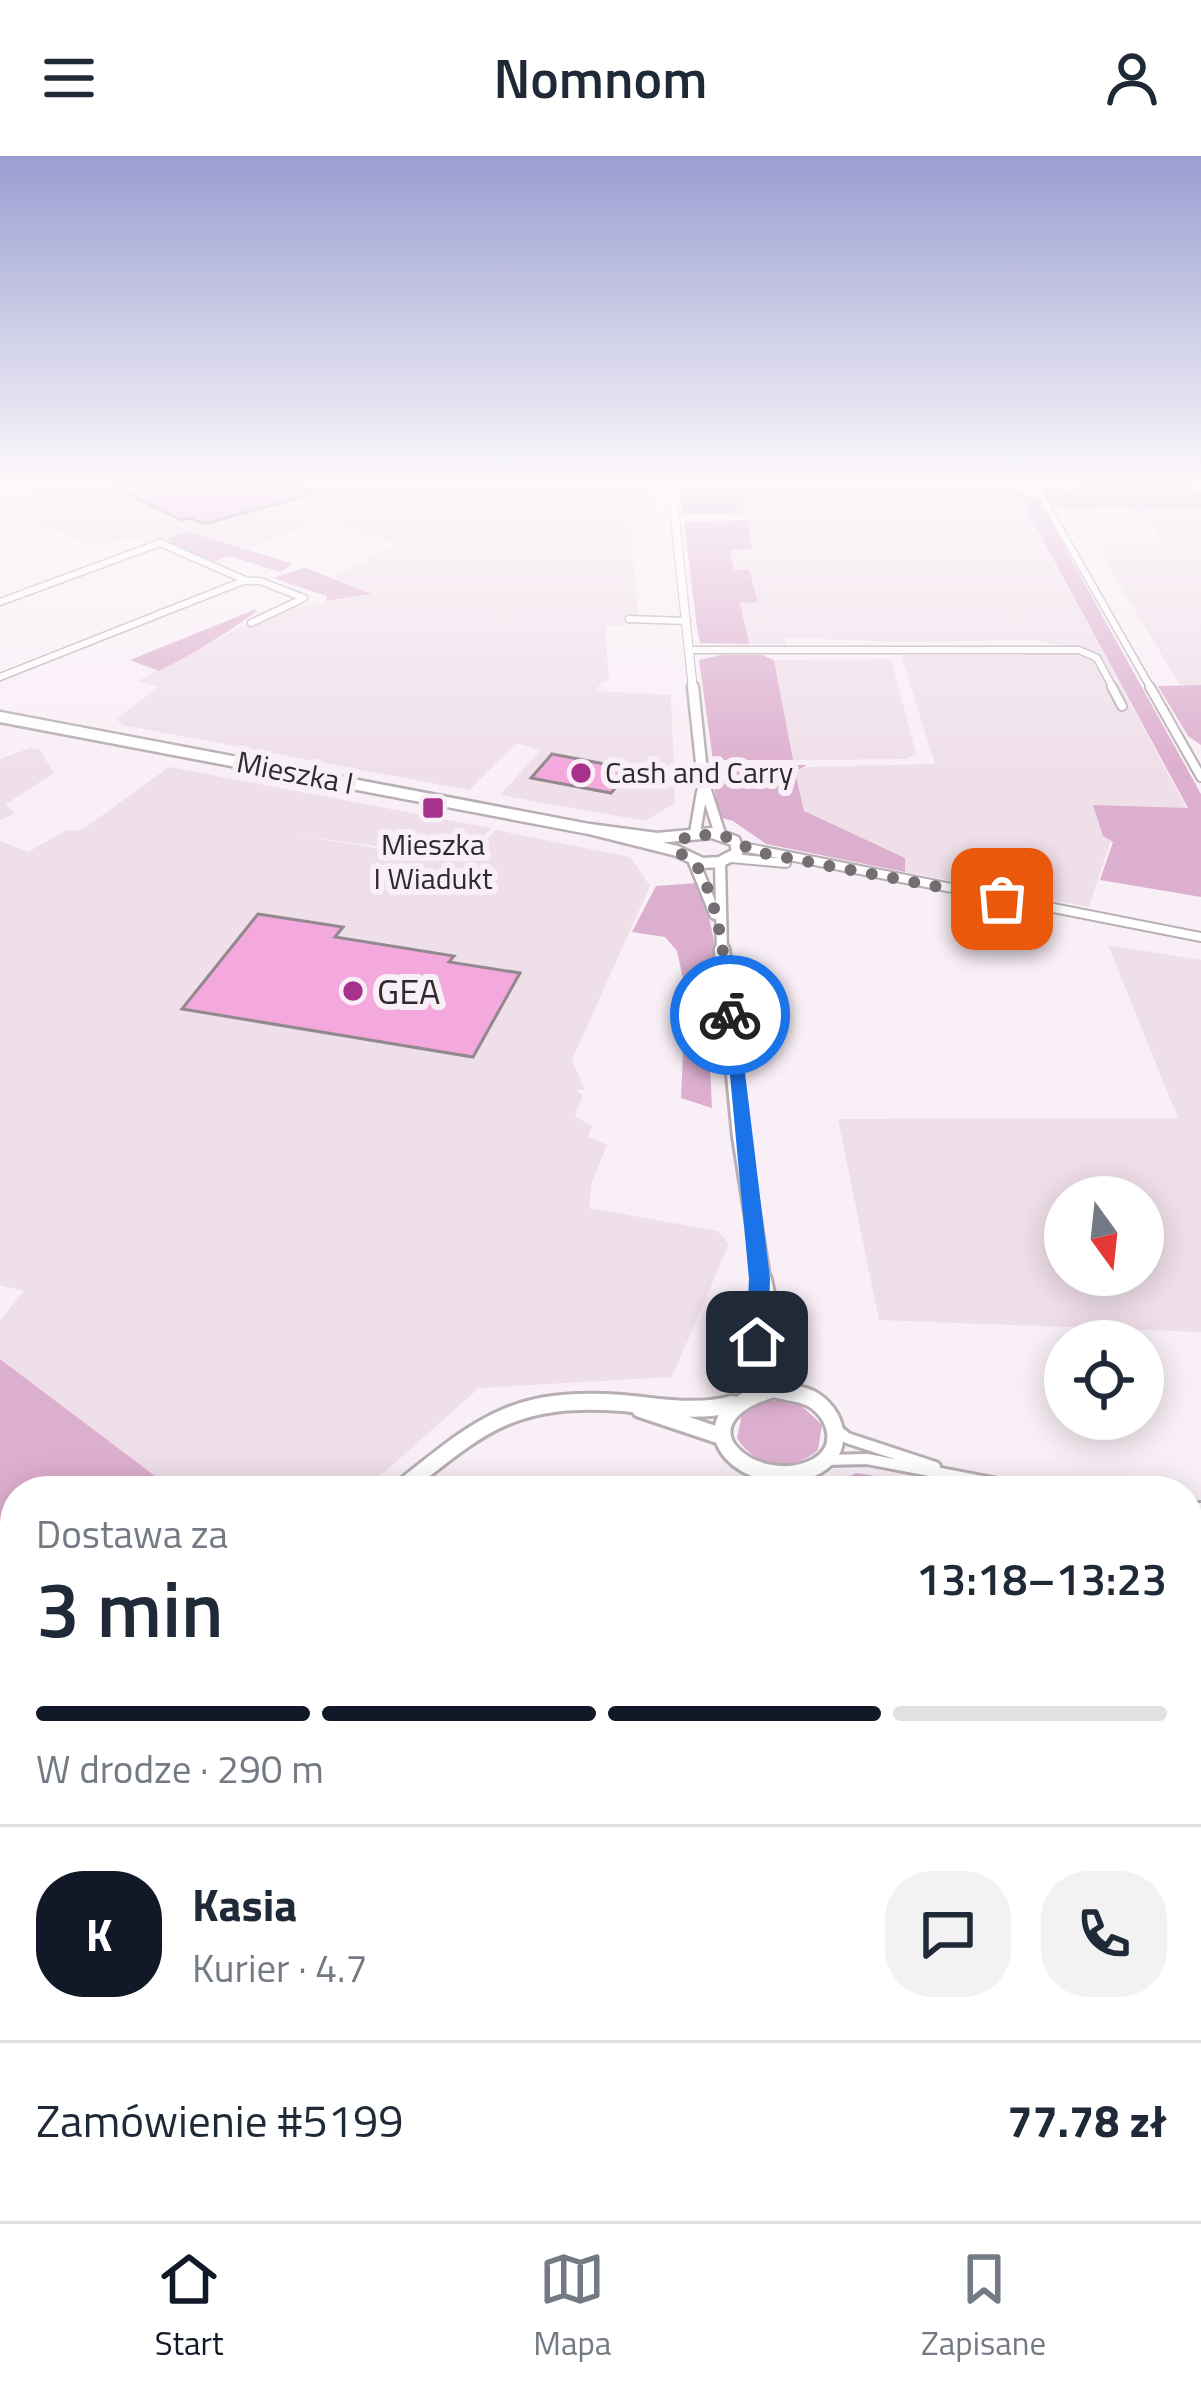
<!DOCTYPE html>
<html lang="pl">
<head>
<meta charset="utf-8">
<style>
  :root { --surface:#fff; --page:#f2f2f3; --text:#1f2937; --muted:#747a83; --line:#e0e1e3; --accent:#111827 }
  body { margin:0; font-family:"Titillium Web",sans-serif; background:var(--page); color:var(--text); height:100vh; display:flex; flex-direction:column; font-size:45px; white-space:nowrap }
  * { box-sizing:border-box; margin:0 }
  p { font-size:39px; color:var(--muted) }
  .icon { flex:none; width:66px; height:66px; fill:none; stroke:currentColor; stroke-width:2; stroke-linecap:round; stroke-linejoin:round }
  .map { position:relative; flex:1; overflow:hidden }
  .details { position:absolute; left:0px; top:1320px; width:1203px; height:747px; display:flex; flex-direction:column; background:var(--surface); border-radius:48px 48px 0 0; box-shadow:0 6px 30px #0003 }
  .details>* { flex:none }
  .needle { width:78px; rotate:165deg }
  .controls { position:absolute; left:1044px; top:1020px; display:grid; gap:24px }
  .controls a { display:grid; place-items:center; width:120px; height:120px; border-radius:50%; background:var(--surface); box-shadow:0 6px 30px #0003; font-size:60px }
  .pin { position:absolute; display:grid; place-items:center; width:102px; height:102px; color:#fff; margin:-51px; border-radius:24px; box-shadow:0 6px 18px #0006 }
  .courier { position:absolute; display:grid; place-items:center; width:120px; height:120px; margin:-60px; border:9px solid #1a73e8; border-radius:50%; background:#fff; color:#222; box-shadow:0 3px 15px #0007 }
  .headline em { font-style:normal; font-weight:600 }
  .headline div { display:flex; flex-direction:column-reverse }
  .headline { display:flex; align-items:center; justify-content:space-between; height:204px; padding:0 36px }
  h1 { font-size:78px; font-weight:600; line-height:90px }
  .bar { display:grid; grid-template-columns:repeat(4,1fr); gap:18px 12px; align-content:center; height:144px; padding:0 36px }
  .bar i { height:15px; border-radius:9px; background:var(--line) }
  .bar .active { background:var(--accent) }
  .bar p { grid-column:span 4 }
  .line { display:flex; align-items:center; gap:30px; padding:0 36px; border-top:3px solid var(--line) }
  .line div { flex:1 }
  .round { display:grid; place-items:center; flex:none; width:126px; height:126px; border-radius:48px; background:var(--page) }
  header { display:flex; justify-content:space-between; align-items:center; height:156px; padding:0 36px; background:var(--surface); font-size:54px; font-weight:600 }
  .tabs { display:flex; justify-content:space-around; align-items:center; height:168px; border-top:3px solid var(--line); background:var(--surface); font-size:33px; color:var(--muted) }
  .tabs a { display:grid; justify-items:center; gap:6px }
  .tabs .active { color:var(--accent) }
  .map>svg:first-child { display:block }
</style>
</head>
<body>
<header><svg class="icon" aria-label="menu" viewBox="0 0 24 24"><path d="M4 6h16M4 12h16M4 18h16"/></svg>Nomnom<svg class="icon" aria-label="person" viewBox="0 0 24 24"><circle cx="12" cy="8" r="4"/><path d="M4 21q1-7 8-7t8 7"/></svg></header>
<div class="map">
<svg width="1201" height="2065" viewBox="0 0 1201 2065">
  <rect width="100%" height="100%" fill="#f9eff6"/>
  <path fill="#efdfe9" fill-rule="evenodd" d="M72,324L90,332L118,324H652L656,349L629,355L638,461H629L630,469L605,470L609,525H603L595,535L671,539L675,647L645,665L500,639L541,594L516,587L469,634L123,569L116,563L159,531L138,525L248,467L256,468L287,452L370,439L333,421L399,388L321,364L248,392L187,375L153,388L135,382L91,388L0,355V343Z
    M739,324H1010L1187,653H1121L1089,751L827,701L809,691L795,616L806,611L935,608L901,499H1019L1061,494L1058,489L1033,484L899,486L800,482H785L786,488H749L740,446H757L734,414L730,393L752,392Z
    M1141,352H1201V529H1180L1100,397L1105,396L1100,388H1164Z
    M891,503L916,598L905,603L793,604L774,504Z
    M30,592L39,593L54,617L5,649L16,657L0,664V603Z
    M169,611L491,672L464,702L294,679L465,706L496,674L630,701L650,730L572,904L585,934H576L583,939L575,960L592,970L588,981L607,989L592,1026L589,1052L718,1075L729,1088L672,1221L479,1232L363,1335H175L0,1203V1165L24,1135L0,1129V685L28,696L67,674H82Z
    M1108,789L1201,804V1176L879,1164L838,963L1178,962ZM1065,1041H1143V1119H1065Z
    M1188,1401H1201V1900L1188,1893Z
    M0,1825L15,1842V2052H21L8,2065H0Z
    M224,2052H759L756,2065H213Z"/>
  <path fill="#ddafce" d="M678,324H739L745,357L683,358Z
    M1036,324H1056L1065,338H1201V352H1143L1145,358C1117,343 1079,360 1050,349Z
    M1017,336L1037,342L1201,638V741L1100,724L1113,686L1103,680L1093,649L1188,652Z
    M747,364L752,393L730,394L734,414H749L758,446L740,447L749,488L700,487L697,472L684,366Z
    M187,375L293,408L280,416L229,400L213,406L169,389L172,386L166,383Z
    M306,411V412L372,438L326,445L327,440L273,422Z
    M254,454L257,455C227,477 195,497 159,515L130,504Z
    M721,499H762L774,504L793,604H713L699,504Z
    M1201,529V589L1188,580L1158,530Z
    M717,609H807L795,616L804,655L905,702V716L766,688L733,665L719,661L711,611Z
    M699,727C716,778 725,836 720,889H709L712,952L681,942L684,876L676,867L675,840L686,836L677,795L665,781L632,776L656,730Z
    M0,1203L175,1335H15V1591L0,1576Z
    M779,1244L801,1249L822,1269L818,1294C792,1317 755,1312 737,1282L742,1258L758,1247Z
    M856,1317L967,1335H823Z"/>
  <path fill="#f3a9dd" stroke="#91898e" stroke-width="3" d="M118,324H287L315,337L204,368L191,362L181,364L106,327Z
    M1074,324H1184L1193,336H1082Z
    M552,598L631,613L611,637L531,622Z
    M258,758L343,771L335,781L454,800L449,806L520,817L473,901L182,853Z"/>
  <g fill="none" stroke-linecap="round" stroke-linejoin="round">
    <g stroke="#b7afb4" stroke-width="9">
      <path id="street-far3" d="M1032,324L1152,534
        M0,446L160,387L245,424
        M629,463L687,465
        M691,494H1079L1097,502L1114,534
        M0,521L243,425H260L304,442L251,467"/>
    </g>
    <g stroke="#b7afb4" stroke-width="12">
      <path id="street-far2" d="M1112,531L1122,550
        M1150,531L1201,621
        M738,690L1201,781
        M731,702L786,707"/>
    </g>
    <g stroke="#b7afb4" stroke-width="16">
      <path id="street-far1" d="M836,1273L847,1282L935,1311
        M827,1304L867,1303L1034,1335
        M1188,1353L1201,1352"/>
    </g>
    <g stroke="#b7afb4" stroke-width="20">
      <path id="street" d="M0,1796L15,1811
        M196,2065L208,2052"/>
    </g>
    <g stroke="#b7afb4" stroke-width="10">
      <path id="secondary-far4" d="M671,324L693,534
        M0,339L57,324"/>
    </g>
    <g stroke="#b7afb4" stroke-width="15">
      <path id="secondary-far3" d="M693,531L703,625L720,678
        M0,561L589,673
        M589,673L657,682L712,677L735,685L737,697L720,706L702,707L677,695Z
        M695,677L702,636
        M694,706L715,758
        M720,706L722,797"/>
    </g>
    <g stroke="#b7afb4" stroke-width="20">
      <path id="secondary-far2" d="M722,794L740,980L763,1127"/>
    </g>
    <g stroke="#b7afb4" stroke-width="22">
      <path id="secondary-far1" d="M763,1124L780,1204L794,1236
        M773,1233C784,1236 800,1237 810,1242C837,1256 847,1293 817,1310C756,1343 664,1267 773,1233Z
        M752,1236L757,1226L758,1140
        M640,1253L721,1280
        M398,1335C480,1270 511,1239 622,1247C658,1250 697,1258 732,1248"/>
    </g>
    <g stroke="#b7afb4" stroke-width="26">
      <path id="secondary" d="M0,1679L15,1665
        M809,2065L811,2052"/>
    </g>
    <use href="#street-far3" stroke="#fff" stroke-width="6"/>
    <use href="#street-far2" stroke="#fff" stroke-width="8"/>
    <use href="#street-far1" stroke="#fff" stroke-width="10"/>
    <use href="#street" stroke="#fff" stroke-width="14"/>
    <use href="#secondary-far4" stroke="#fff" stroke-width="8"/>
    <use href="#secondary-far3" stroke="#fff" stroke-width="10"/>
    <use href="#secondary-far2" stroke="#fff" stroke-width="14"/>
    <use href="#secondary-far1" stroke="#fff" stroke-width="16"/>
    <use href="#secondary" stroke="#fff" stroke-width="20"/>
  </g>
  <linearGradient id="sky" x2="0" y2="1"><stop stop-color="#999ed1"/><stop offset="0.53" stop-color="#fcf8fb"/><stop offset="1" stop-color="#fcf8fb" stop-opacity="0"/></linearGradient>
  <rect width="1201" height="613" fill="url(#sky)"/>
  <path fill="#1a73e8" d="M724,855L738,859L770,1123L768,1186L757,1194L746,1186L749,1123Z"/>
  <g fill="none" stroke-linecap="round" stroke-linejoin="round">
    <path stroke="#756f73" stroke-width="12" stroke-dasharray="0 21.6" d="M730,859C725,811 722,761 701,717C695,704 683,703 676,691L687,680L720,678L757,696L1002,743"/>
  </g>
  <g fill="#a6328c" stroke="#f9eff6" stroke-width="4.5">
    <circle cx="581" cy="617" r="12"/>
    <rect x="421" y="640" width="24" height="24" rx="6"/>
    <circle cx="353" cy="835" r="12"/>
  </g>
  <g text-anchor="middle" stroke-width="12" stroke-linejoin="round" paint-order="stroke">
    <g font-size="30" fill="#2e2a2d" stroke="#f9eff6">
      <text transform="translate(295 617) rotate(11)" y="10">Mieszka I</text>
    </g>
    <g font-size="30" fill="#2e2a2d" stroke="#f9eff6" text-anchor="start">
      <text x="605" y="627">Cash and Carry</text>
      <text x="433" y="699" text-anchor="middle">Mieszka<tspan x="433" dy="34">I Wiadukt</tspan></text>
    </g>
    <g font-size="36" fill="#2e2a2d" stroke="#f9eff6" text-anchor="start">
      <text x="377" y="848">GEA</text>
    </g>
  </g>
</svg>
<div class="controls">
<a><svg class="needle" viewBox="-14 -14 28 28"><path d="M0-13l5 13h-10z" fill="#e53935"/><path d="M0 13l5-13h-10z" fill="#747a83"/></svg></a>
<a><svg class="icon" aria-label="locate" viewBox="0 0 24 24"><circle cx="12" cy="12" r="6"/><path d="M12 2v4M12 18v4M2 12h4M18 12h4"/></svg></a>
</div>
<div class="pin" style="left:1002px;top:743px;background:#ea580c"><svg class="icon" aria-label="bag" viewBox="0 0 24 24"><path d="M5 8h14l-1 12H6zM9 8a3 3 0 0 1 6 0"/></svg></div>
<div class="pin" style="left:757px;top:1186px;background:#1f2937"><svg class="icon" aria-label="home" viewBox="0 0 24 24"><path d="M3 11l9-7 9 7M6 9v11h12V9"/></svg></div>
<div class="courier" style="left:730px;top:859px"><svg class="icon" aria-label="bike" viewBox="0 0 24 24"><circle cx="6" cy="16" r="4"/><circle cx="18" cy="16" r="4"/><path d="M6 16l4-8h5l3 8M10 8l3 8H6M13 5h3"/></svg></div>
<section class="details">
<div class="headline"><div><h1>3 min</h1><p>Dostawa za</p></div><em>13:18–13:23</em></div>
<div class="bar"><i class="active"></i><i class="active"></i><i class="active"></i><i></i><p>W drodze · 290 m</p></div>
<div class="line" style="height:216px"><b class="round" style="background:var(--accent);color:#fff">K</b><div><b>Kasia</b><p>Kurier · 4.7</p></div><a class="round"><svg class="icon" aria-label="chat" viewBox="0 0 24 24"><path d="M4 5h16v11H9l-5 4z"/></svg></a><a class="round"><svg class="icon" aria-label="phone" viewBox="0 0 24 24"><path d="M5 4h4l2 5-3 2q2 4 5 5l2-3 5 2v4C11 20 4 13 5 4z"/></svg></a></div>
<div class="line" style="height:156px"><div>Zamówienie #5199</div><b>77.78 zł</b></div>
</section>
</div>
<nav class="tabs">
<a class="active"><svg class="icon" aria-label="home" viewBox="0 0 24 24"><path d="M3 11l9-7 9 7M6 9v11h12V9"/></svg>Start</a>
<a><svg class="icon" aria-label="map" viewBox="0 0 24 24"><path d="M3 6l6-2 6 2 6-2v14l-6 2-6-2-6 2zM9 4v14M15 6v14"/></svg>Mapa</a>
<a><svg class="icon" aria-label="saved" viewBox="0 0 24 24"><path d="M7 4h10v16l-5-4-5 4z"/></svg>Zapisane</a>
</nav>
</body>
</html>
